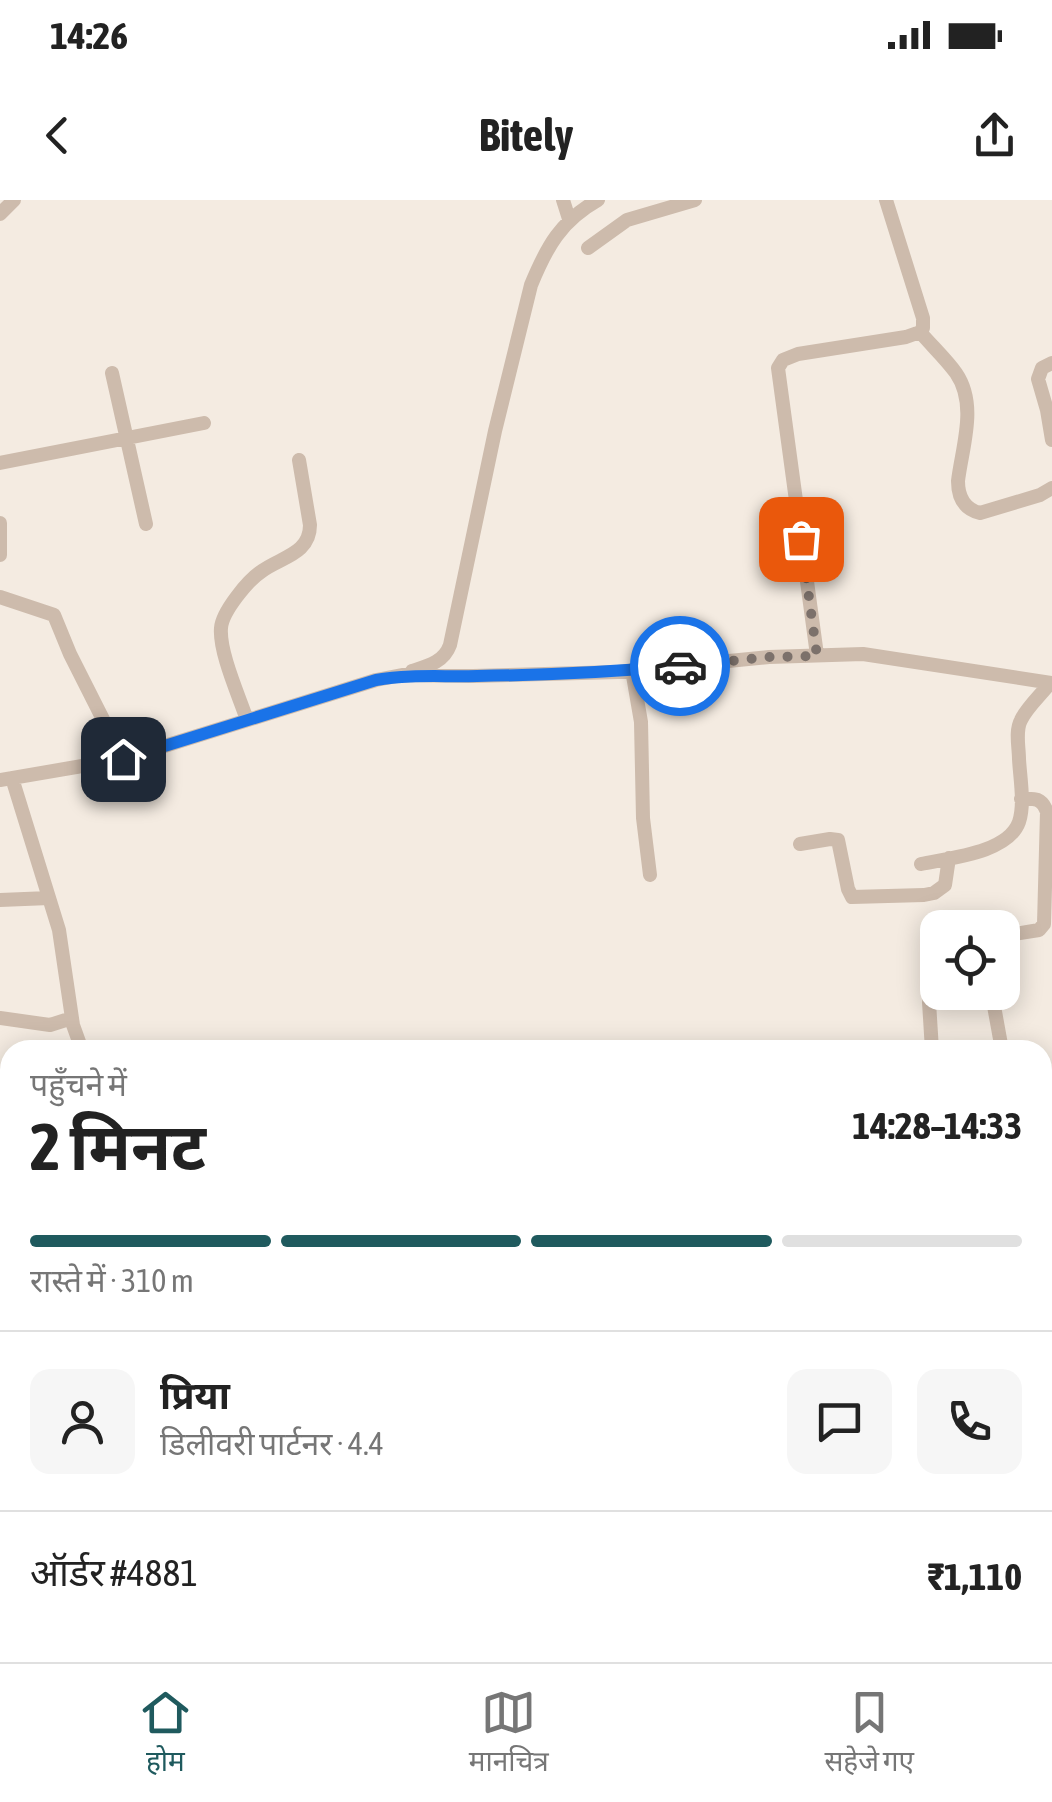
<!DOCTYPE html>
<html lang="hi">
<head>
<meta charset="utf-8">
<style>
  :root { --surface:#fff; --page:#f6f6f6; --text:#222; --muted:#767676; --line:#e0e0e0; --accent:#1f5a5e }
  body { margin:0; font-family:"Asap Condensed","Noto Sans Devanagari",sans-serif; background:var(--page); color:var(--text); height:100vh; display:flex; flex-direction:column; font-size:38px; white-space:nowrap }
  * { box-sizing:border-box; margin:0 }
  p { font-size:32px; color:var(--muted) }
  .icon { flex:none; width:55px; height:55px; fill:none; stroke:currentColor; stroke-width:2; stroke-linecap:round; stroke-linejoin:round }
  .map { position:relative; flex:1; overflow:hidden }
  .details { position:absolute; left:0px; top:840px; width:1052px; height:622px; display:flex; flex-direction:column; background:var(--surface); border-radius:30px 30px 0 0; box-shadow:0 5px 25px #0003 }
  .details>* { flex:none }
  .tools { position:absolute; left:920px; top:710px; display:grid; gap:20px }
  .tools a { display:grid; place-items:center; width:100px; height:100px; border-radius:20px; background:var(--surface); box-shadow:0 5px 25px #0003; font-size:50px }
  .pin { position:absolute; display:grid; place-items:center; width:85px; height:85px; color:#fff; margin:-42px; border-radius:20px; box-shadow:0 5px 15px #0006 }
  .courier { position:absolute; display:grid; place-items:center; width:100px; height:100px; margin:-50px; border:8px solid #1a73e8; border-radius:50%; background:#fff; color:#222; box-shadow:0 2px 12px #0007 }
  .summary em { font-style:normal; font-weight:700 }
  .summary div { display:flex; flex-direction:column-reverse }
  .summary { display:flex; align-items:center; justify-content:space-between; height:170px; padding:0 30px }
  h1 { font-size:65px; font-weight:700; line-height:75px }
  .bar { display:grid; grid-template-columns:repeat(4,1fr); gap:15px 10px; align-content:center; height:120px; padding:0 30px }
  .bar i { height:12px; border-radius:8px; background:var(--line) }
  .bar .active { background:var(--accent) }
  .bar p { grid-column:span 4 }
  .line { display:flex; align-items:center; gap:25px; padding:0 30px; border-top:2px solid var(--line) }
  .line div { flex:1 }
  .round { display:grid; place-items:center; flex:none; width:105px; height:105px; border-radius:20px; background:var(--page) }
  .status { display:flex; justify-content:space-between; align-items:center; height:70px; padding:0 50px; background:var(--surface); direction:ltr }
  .status svg { height:28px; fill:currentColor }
  header { display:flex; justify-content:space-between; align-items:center; height:130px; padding:0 30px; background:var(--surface); font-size:45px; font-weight:700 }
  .dock { display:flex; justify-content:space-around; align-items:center; height:140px; border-top:2px solid var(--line); background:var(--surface); font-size:28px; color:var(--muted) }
  .dock a { display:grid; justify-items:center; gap:5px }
  .dock .active { color:var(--accent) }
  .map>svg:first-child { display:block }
</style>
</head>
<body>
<div class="status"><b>14:26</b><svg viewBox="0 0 49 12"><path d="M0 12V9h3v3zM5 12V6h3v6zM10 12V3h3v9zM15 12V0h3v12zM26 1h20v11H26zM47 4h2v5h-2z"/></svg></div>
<header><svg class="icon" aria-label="back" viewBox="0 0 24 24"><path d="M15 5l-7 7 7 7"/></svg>Bitely<svg class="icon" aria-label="share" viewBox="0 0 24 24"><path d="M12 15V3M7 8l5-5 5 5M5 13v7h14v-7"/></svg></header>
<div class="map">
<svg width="1052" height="1462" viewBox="0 0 1052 1462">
  <rect width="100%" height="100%" fill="#f4ebe1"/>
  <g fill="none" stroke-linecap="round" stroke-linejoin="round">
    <path stroke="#cdbbac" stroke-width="14" d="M563,0L569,19
      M0,14L14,0
      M588,48L627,20L695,0
      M920,132C932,146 946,159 956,173C978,205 962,247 958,281C958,297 964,309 980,313L1040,295L1052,288
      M1052,163L1042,168L1038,179L1047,210L1052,240
      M112,173L146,324
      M0,263L204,223
      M0,323V355
      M0,397L54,415L70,454L123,559
      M817,455L778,168L783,160L798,154L906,137L920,132L923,128V118L886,0
      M632,470L641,522L643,618L650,675
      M412,471C428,466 444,462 450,445L495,231L531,85C547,46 561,21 598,0
      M247,520C239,496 219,452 221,428C222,412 248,380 262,371C281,357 310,354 310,325L299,260
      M12,578L59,730L73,825L82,850
      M0,580L123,559L376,480L402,475L473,476L618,472L769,457L863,454L1052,483
      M800,644L830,639L838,640L848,689L852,697L924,695L934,693L945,685L949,658
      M921,664C949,658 1008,653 1019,622C1025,604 1020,578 1019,559C1019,547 1015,531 1021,520C1027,507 1041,495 1050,483
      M0,700L49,698
      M1002,736L1039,730L1044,724L1047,612C1042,598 1035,598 1021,599
      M929,802L932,850
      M994,806L1002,850
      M0,818L50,825L72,818
      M1042,900H1052
      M0,1092L10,1090
      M0,1186L10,1198
      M0,1395L10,1394
      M63,1452L64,1462
      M374,1452L375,1462
      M397,1452L403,1462
      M1014,1452L1018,1462
      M154,1462L191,1452
      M218,1462L219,1452"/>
  </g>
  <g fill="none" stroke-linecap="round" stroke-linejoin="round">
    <path stroke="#7c716b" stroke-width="10" stroke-dasharray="0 18" d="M680,466L770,457L817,456L801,339"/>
    <path stroke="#1a73e8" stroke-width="12" d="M123,559L376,480C410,474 442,477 477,476C545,475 612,472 680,466"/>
  </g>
</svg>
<div class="tools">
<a><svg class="icon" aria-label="locate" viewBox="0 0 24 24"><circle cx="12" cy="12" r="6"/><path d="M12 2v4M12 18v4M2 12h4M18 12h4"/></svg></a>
</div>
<div class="pin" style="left:801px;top:339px;background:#ea580c"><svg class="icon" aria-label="bag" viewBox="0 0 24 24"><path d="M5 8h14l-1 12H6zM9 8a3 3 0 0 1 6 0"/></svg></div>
<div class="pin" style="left:123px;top:559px;background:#1f2937"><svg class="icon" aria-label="home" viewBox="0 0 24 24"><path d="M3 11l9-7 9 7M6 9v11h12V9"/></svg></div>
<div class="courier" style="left:680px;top:466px"><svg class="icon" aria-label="car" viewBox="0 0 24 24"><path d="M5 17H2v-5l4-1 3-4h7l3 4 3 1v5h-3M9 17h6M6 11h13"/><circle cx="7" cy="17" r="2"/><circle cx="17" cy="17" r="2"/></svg></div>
<section class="details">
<div class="summary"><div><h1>2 मिनट</h1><p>पहुँचने में</p></div><em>14:28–14:33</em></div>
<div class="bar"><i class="active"></i><i class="active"></i><i class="active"></i><i></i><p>रास्ते में · 310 m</p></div>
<div class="line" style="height:180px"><a class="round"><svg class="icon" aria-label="person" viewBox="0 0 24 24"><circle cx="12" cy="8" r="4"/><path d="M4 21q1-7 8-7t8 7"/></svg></a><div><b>प्रिया</b><p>डिलीवरी पार्टनर · 4.4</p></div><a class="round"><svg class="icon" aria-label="chat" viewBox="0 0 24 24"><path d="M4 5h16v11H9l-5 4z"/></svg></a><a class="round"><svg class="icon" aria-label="phone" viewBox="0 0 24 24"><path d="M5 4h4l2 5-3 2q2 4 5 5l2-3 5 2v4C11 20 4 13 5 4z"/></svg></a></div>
<div class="line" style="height:130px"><div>ऑर्डर #4881</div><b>₹1,110</b></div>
</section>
</div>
<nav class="dock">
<a class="active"><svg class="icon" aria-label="home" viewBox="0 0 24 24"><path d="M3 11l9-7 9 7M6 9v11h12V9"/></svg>होम</a>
<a><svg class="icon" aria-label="map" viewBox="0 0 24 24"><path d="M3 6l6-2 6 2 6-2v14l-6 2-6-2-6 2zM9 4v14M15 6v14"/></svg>मानचित्र</a>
<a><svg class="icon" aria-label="saved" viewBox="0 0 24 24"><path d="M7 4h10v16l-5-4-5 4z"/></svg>सहेजे गए</a>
</nav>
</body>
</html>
